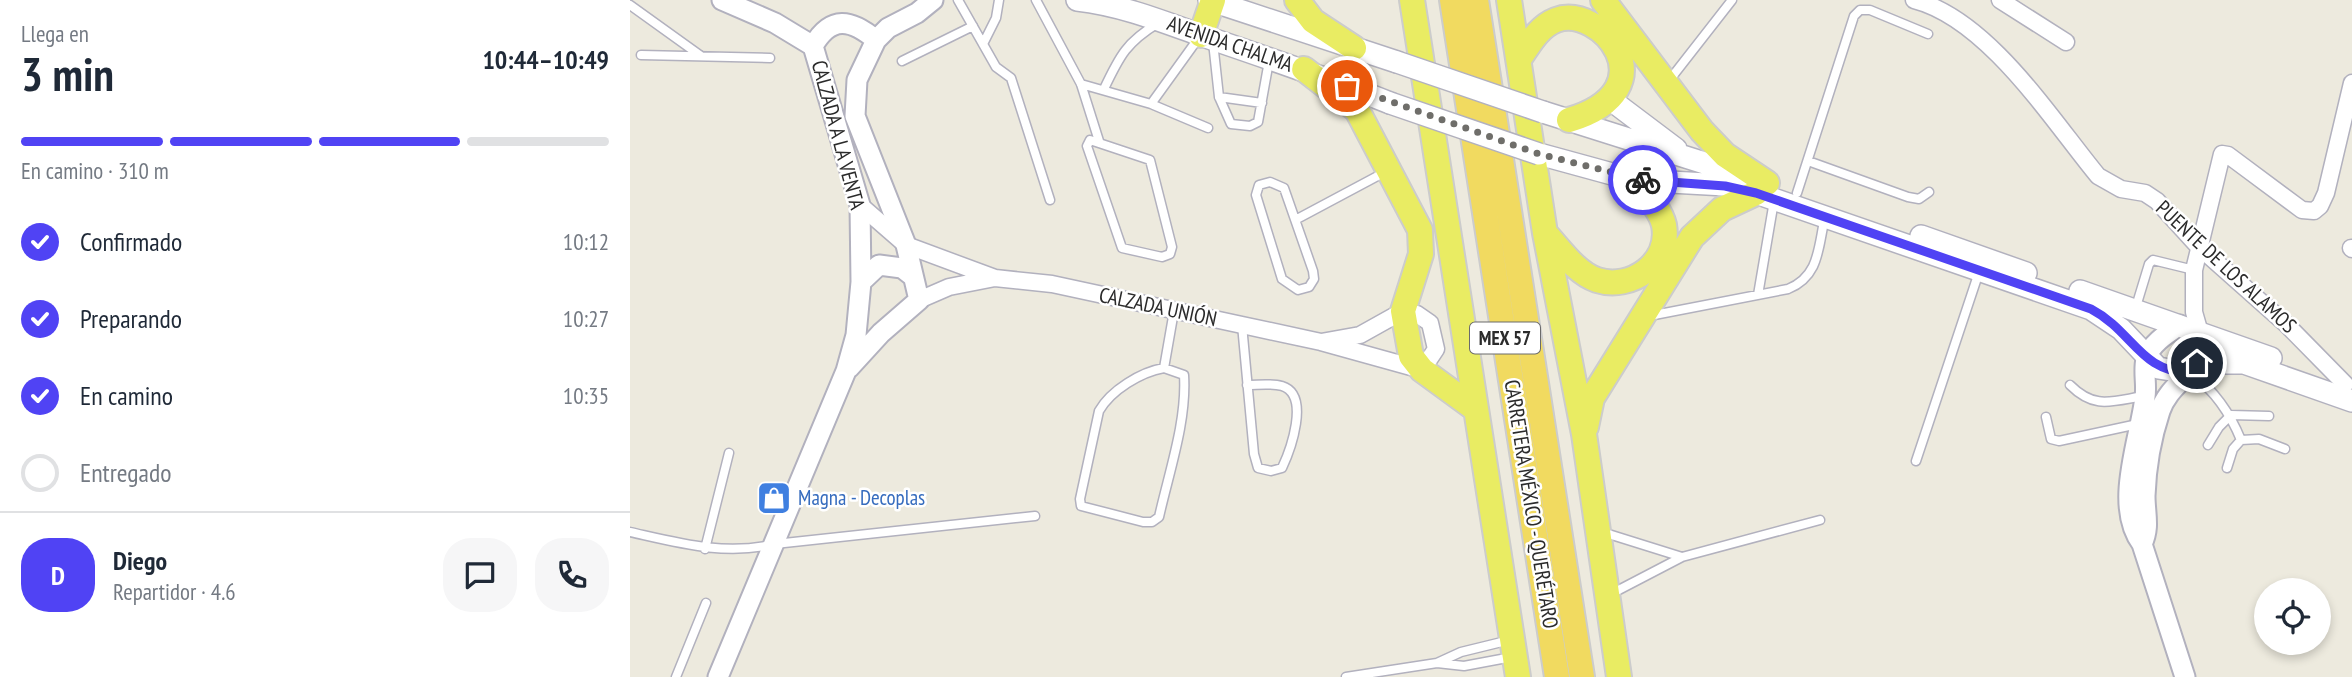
<!DOCTYPE html>
<html lang="es">
<head>
<meta charset="utf-8">
<style>
  :root { --surface:#fff; --page:#f6f6f7; --text:#1f2937; --muted:#747a83; --line:#e0e1e3; --accent:#5043f4 }
  body { margin:0; font-family:"PT Sans Narrow",sans-serif; background:var(--page); color:var(--text); height:100vh; display:flex; flex-direction:column; font-size:26px; white-space:nowrap }
  * { box-sizing:border-box; margin:0 }
  p { font-size:23px; color:var(--muted) }
  .icon { flex:none; width:38px; height:38px; fill:none; stroke:currentColor; stroke-width:2; stroke-linecap:round; stroke-linejoin:round }
  .map { position:relative; flex:1; overflow:hidden }
  .drawer { display:flex; flex-direction:column; background:var(--surface); width:630px }
  .drawer>* { flex:none }
  .fabs { position:absolute; left:1624px; top:578px; display:grid; gap:14px }
  .fabs a { display:grid; place-items:center; width:77px; height:77px; border-radius:50%; background:var(--surface); box-shadow:0 4px 10px #0003; font-size:35px }
  .pin { position:absolute; display:grid; place-items:center; width:60px; height:60px; color:#fff; margin:-30px; border:4px solid #fff; border-radius:50%; box-shadow:0 2px 7px #0007 }
  .courier { position:absolute; display:grid; place-items:center; width:70px; height:70px; margin:-35px; border:5px solid #5043f4; border-radius:50%; background:#fff; color:#222; box-shadow:0 2px 9px #0007 }
  .head em { font-style:normal; font-weight:700 }
  .head div { display:flex; flex-direction:column-reverse }
  .head { display:flex; align-items:center; justify-content:space-between; height:119px; padding:0 21px }
  h1 { font-size:46px; font-weight:700; line-height:52px }
  .bar { display:grid; grid-template-columns:repeat(4,1fr); gap:10px 7px; align-content:center; height:84px; padding:0 21px }
  .bar i { height:9px; border-radius:5px; background:var(--line) }
  .bar .current { background:var(--accent) }
  .bar p { grid-column:span 4 }
  .line { display:flex; align-items:center; gap:18px; padding:0 21px; border-top:2px solid var(--line) }
  .line div { flex:1 }
  .round { display:grid; place-items:center; flex:none; width:74px; height:74px; border-radius:28px; background:var(--page) }
  ol { padding:0 21px; list-style:none }
  li { display:flex; align-items:center; gap:21px; height:77px }
  li p { margin-inline-start:auto }
  li .icon { padding:7px; border-radius:50%; background:var(--accent); color:#fff; stroke-width:4 }
  li:last-child { color:var(--muted) }
  li i { width:38px; height:38px; border:4px solid var(--line); border-radius:50% }
  main { display:flex; flex:1; min-height:0 }
  .map>svg:first-child { display:block }
</style>
</head>
<body>
<main>
<section class="drawer">
<div class="head"><div><h1>3 min</h1><p>Llega en</p></div><em>10:44–10:49</em></div>
<div class="bar"><i class="current"></i><i class="current"></i><i class="current"></i><i></i><p>En camino · 310 m</p></div>
<ol>
<li><svg class="icon" aria-label="check" viewBox="0 0 24 24"><path d="M5 12l5 5 9-10"/></svg>Confirmado<p>10:12</p></li>
<li><svg class="icon" aria-label="check" viewBox="0 0 24 24"><path d="M5 12l5 5 9-10"/></svg>Preparando<p>10:27</p></li>
<li><svg class="icon" aria-label="check" viewBox="0 0 24 24"><path d="M5 12l5 5 9-10"/></svg>En camino<p>10:35</p></li>
<li><i></i>Entregado</li>
</ol>
<div class="line" style="height:126px"><b class="round" style="background:var(--accent);color:#fff">D</b><div><b>Diego</b><p>Repartidor · 4.6</p></div><a class="round"><svg class="icon" aria-label="chat" viewBox="0 0 24 24"><path d="M4 5h16v11H9l-5 4z"/></svg></a><a class="round"><svg class="icon" aria-label="phone" viewBox="0 0 24 24"><path d="M5 4h4l2 5-3 2q2 4 5 5l2-3 5 2v4C11 20 4 13 5 4z"/></svg></a></div>
</section>
<div class="map">
<svg width="1722" height="677" viewBox="0 0 1722 677">
  <rect width="100%" height="100%" fill="#edeade"/>
  <g fill="none" stroke-linecap="round" stroke-linejoin="round">
    <g stroke="#b2b1be" stroke-width="11">
      <path id="service" d="M328,0L366,67L381,78L420,200
        M406,0L451,84L469,141
        M0,5L71,56
        M583,42L589,97L601,124L620,126L628,122L639,61
        M353,44L366,18L369,0
        M11,55L140,58
        M272,61L343,26
        M1038,82L1102,0
        M451,84L521,104L578,128
        M474,89C490,55 497,42 528,23
        M589,97L632,103
        M521,104L570,36
        M460,140L520,160L542,247L540,254L532,257L492,248L457,146Z
        M1178,161L1278,197L1289,199L1299,192
        M640,182L654,188L683,271L684,279L679,287L668,290L652,279L626,195L629,185Z
        M1167,193L1224,16L1230,10H1240L1298,34
        M667,219L757,171
        M1128,295L1144,201
        M1505,310L1519,264L1523,260L1564,270
        M1019,316L1158,289C1190,276 1188,247 1195,217
        M612,325L624,454L628,468L641,471L652,468C660,451 681,395 652,386C641,383 628,385 617,385
        M534,368L554,375C557,421 539,472 529,517L522,522H513L451,506L450,499L469,411C481,390 511,372 534,368Z
        M534,368L544,311
        M1563,375C1586,392 1600,413 1611,440
        M1440,385C1465,410 1482,401 1514,396
        M1416,417L1421,439L1429,441L1508,424
        M1578,445L1589,427L1601,415L1639,416
        M1286,461L1349,272
        M1597,468L1603,449L1611,440L1629,439L1655,449
        M0,532C49,543 95,556 145,544L405,516
        M972,532L1052,557
        M75,549L99,453
        M979,595L1052,557L1190,520
        M807,663L831,652L880,640
        M46,677L76,603
        M716,677L807,663L834,666L882,657"/>
    </g>
    <g stroke="#b2b1be" stroke-width="19">
      <path id="minor" d="M1284,0C1358,19 1421,119 1468,176L1491,189L1515,193L1527,201L1568,246L1657,325L1715,384
        M1370,0L1436,42
        M230,205L276,245L365,278L422,284L612,325L691,342L792,370L806,349L800,323L787,314L773,311L730,335L691,342
        M1721,248L1722,249
        M289,300L319,287L365,278
        M1570,333L1564,312V270L1592,154L1598,155L1672,210L1684,211L1690,206L1696,193L1722,83"/>
    </g>
    <g stroke="#b2b1be" stroke-width="23">
      <path id="tertiary" d="M183,46C201,15 221,19 246,40
        M231,282L249,265L272,268L281,275
        M1550,325C1538,333 1520,344 1516,359C1513,371 1517,385 1515,397C1510,440 1483,505 1512,544L1555,677
        M219,368L251,333L289,300L276,245L225,116L227,80L246,40L258,28L287,13L303,0
        M1512,544C1520,527 1515,514 1515,496C1516,467 1521,438 1530,411C1542,377 1576,375 1570,333
        M88,677L216,371L226,335L231,282L230,205L183,46L145,23L92,0"/>
    </g>
    <g stroke="#b2b1be" stroke-width="24">
      <path id="secondary" d="M447,0C492,5 534,22 576,37C638,58 699,79 760,103
        M579,0L767,62
        M981,100L1046,149
        M913,112L1122,178
        M909,154L1004,180L1095,185L1126,193L1461,309L1491,329L1528,368L1560,373L1590,363H1614L1722,401
        M1291,236L1396,273
        M1450,291L1641,358"/>
    </g>
    <g stroke="#ccc" stroke-width="28">
      <path id="primary" d="M667,0L683,21L724,48
        M782,0L888,677
        M879,0L915,233L954,434L989,677
        M973,0L1072,131L1095,155L1137,183
        M571,35L583,0
        M889,59C899,45 908,27 926,20C970,3 1042,89 939,120
        M674,69L727,110L790,230L791,254L773,311L781,356L792,370L844,408
        M915,233C930,249 946,273 967,280C1001,291 1041,263 1034,225C1030,208 1014,193 1004,180
        M956,427L962,398L1062,237L1092,209L1126,193"/>
    </g>
    <g stroke="#ccc" stroke-width="28">
      <path id="trunk" d="M822,0L927,677
        M846,0L952,677"/>
    </g>
    <use href="#service" stroke="#fff" stroke-width="8"/>
    <use href="#minor" stroke="#fff" stroke-width="16"/>
    <use href="#tertiary" stroke="#fff" stroke-width="19"/>
    <use href="#secondary" stroke="#fff" stroke-width="21"/>
    <use href="#primary" stroke="#e9ec63" stroke-width="24"/>
    <use href="#trunk" stroke="#f1da60" stroke-width="24"/>
    <g stroke="#b2b1be" stroke-width="24" stroke-linecap="butt">
      <path id="secondary-bridge" d="M767,62L913,112
        M760,103L909,154"/>
    </g>
    <use href="#secondary-bridge" stroke="#fff" stroke-width="21"/>
  </g>
  <g fill="none" stroke-linecap="round" stroke-linejoin="round">
    <path stroke="#6f6e6a" stroke-width="7" stroke-dasharray="0 12.6" d="M717,86L909,154L1013,180"/>
    <path stroke="#5043f4" stroke-width="9" d="M1013,180L1095,186L1126,193L1461,309C1503,331 1510,372 1560,373L1567,363"/>
  </g>
  <defs>
    <g id="shop-square" transform="scale(1.75)"><rect x="-9" y="-9" width="18" height="18" rx="4" fill="#3f7fe0" stroke="#fff"/><path d="M-5-2.5h2.3a2.7 3.5 0 0 1 5.4 0H5L5.5 6h-11ZM-1.5-2.5h3a1.5 2.3 0 0 0-3 0Z" fill="#fff"/></g>
  </defs>
  <g fill-rule="evenodd">
    <use href="#shop-square" x="144" y="498"/>
  </g>
  <g text-anchor="middle" stroke-width="5" stroke-linejoin="round" paint-order="stroke">
    <rect fill="#fff" stroke="#6b6b6b" stroke-width="2" x="840" y="322.5" width="70" height="31" rx="5"/>
    <g font-size="19" font-weight="bold" fill="#2b2b2b">
      <text x="875" y="345">MEX 57</text>
    </g>
    <g font-size="21" fill="#2b2b2b" stroke="#fff">
      <text transform="translate(600 44) rotate(19)" y="7">AVENIDA CHALMA</text>
      <text transform="translate(208 135) rotate(75)" y="7">CALZADA A LA VENTA</text>
      <text transform="translate(1596 267) rotate(43)" y="7">PUENTE DE LOS ALAMOS</text>
      <text transform="translate(528 307) rotate(12)" y="7">CALZADA UNIÓN</text>
      <text transform="translate(901 504) rotate(81)" y="7">CARRETERA MÉXICO - QUERÉTARO</text>
    </g>
    <g font-size="21" fill="#366cbe" stroke="#fff" text-anchor="start">
      <text x="168" y="505">Magna - Decoplas</text>
    </g>
  </g>
</svg>
<div class="fabs">
<a><svg class="icon" aria-label="locate" viewBox="0 0 24 24"><circle cx="12" cy="12" r="6"/><path d="M12 2v4M12 18v4M2 12h4M18 12h4"/></svg></a>
</div>
<div class="pin" style="left:717px;top:86px;background:#ea580c"><svg class="icon" aria-label="bag" viewBox="0 0 24 24"><path d="M5 8h14l-1 12H6zM9 8a3 3 0 0 1 6 0"/></svg></div>
<div class="pin" style="left:1567px;top:363px;background:#1f2937"><svg class="icon" aria-label="home" viewBox="0 0 24 24"><path d="M3 11l9-7 9 7M6 9v11h12V9"/></svg></div>
<div class="courier" style="left:1013px;top:180px"><svg class="icon" aria-label="bike" viewBox="0 0 24 24"><circle cx="6" cy="16" r="4"/><circle cx="18" cy="16" r="4"/><path d="M6 16l4-8h5l3 8M10 8l3 8H6M13 5h3"/></svg></div>
</div>
</main>
</body>
</html>
